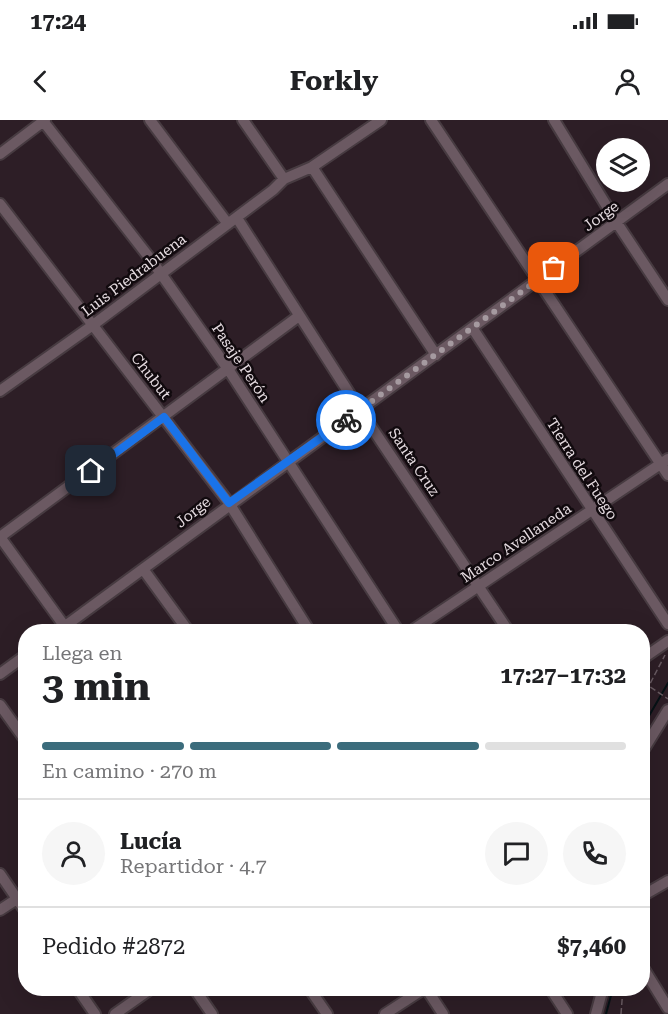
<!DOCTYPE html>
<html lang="es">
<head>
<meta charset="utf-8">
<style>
  :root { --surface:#fff; --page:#f6f6f6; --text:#202124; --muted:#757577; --line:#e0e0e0; --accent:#3b6c7c }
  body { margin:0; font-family:"Roboto Serif",serif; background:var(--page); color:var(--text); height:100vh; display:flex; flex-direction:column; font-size:22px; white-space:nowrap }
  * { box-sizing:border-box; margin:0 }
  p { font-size:20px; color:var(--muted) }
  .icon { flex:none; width:33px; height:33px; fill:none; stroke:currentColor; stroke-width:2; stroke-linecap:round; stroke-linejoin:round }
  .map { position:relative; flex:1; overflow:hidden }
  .sheet { position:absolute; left:18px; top:504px; width:632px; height:372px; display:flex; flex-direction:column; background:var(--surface); border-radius:24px; box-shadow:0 6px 24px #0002 }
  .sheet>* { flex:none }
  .controls { position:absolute; left:596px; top:18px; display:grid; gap:12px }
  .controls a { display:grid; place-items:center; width:54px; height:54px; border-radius:50%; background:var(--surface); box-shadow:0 6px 24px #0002; font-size:30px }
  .pin { position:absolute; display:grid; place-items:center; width:51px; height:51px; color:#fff; margin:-26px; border-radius:12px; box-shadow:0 3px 9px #0006 }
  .courier { position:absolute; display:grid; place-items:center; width:60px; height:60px; margin:-30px; border:4px solid #1a73e8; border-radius:50%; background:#fff; color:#222; box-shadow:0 2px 8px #0007 }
  .head em { font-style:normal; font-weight:700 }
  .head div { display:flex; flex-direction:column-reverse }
  .head { display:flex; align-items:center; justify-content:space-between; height:102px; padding:0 24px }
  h1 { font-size:39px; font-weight:700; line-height:45px }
  .bar { display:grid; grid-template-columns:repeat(4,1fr); gap:9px 6px; align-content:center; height:72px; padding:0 24px }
  .bar i { height:8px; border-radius:4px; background:var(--line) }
  .bar .on { background:var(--accent) }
  .bar p { grid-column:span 4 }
  .line { display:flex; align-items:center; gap:15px; padding:0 24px; border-top:2px solid var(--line) }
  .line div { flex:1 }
  .round { display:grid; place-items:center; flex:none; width:63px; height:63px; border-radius:32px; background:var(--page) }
  .status { display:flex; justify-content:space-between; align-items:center; height:42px; padding:0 30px; background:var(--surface); direction:ltr }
  .status svg { height:16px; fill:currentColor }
  header { display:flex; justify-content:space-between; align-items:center; height:78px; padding:0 24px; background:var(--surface); font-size:27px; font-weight:700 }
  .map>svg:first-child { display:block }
</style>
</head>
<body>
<div class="status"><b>17:24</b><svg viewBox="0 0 49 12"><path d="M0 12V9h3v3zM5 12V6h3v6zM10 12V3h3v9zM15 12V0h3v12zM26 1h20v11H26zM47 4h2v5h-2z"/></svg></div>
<header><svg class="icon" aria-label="back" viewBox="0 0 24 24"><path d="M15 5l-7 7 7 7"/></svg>Forkly<svg class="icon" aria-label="person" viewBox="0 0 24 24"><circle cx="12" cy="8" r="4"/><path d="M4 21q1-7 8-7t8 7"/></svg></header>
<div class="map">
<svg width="668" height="894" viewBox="0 0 668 894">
  <rect width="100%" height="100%" fill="#2d1e26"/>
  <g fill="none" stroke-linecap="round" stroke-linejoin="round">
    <path stroke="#061115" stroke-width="2" d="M642,608L668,563
      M606,894L613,868"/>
    <g stroke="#473b41" stroke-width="14">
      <path id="minor" d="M150,0L228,104
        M243,0L284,59
        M431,0L668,355
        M554,0L617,103L668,180
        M43,1L152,141L228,249L399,512
        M0,34L45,0
        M312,47L436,235
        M0,84L229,383L310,512
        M237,98L360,290L509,512
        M473,209L668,504
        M0,271L93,205L273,70L284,59L312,47L381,0
        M0,417L299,196
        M0,417L68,511
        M143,449L189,512
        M57,512L668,64
        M410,512L668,339
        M642,539L668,521
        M0,554L26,535
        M0,585L26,621
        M642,632L668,590
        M0,754L26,792
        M642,776L668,761
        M0,790L26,773
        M642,846L668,888
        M77,868L95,894
        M194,868L212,894
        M309,868L327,894
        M426,868L443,894
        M550,868L567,894
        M115,894L152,868
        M385,894L425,868
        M596,894L603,868"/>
    </g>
    <path stroke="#695b62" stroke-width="1.5" stroke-dasharray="6 3" stroke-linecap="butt" d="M642,553L643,562L668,579
      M642,579L665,535
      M621,894L623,868"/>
    <use href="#minor" stroke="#6b5962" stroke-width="10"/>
  </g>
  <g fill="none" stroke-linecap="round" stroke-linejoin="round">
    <path stroke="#a59aa0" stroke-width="6" stroke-dasharray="0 10.8" d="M346,300L554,148"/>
    <path stroke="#1a73e8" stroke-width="8" d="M91,351L164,297L229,383L346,300"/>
  </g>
  <g text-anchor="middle" stroke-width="5" stroke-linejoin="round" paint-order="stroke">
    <g font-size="15" fill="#e6dce1" stroke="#110a0e">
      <text transform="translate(601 96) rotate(-36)" y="5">Jorge</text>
      <text transform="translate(134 155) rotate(-37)" y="5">Luis Piedrabuena</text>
      <text transform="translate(241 243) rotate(56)" y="5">Pasaje Perón</text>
      <text transform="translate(151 256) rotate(52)" y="5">Chubut</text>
      <text transform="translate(414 342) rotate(56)" y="5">Santa Cruz</text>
      <text transform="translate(582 349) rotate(57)" y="5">Tierra del Fuego</text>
      <text transform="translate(193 392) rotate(-38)" y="5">Jorge</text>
      <text transform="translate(516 423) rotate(-34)" y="5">Marco Avellaneda</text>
    </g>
  </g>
</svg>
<div class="controls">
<a><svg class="icon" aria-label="layers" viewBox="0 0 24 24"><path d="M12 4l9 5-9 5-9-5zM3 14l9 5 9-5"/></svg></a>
</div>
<div class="pin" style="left:554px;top:148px;background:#ea580c"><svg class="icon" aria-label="bag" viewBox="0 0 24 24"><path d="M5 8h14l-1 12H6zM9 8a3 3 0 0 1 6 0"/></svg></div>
<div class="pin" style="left:91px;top:351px;background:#1f2937"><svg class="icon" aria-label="home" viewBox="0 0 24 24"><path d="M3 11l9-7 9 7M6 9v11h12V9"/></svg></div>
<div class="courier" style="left:346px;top:300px"><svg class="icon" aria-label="bike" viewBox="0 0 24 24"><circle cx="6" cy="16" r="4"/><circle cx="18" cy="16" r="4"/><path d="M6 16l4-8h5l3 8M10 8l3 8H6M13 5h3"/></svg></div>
<section class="sheet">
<div class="head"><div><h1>3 min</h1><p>Llega en</p></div><em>17:27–17:32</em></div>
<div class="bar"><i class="on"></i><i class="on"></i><i class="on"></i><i></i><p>En camino · 270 m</p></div>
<div class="line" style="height:108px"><a class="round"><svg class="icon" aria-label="person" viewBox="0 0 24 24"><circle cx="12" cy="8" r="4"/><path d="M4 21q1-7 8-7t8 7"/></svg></a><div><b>Lucía</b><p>Repartidor · 4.7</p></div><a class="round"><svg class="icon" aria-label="chat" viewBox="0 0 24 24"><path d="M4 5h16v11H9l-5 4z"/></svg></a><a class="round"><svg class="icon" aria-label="phone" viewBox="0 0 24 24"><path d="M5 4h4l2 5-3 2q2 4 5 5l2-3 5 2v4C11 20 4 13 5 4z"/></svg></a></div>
<div class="line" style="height:78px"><div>Pedido #2872</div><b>$7,460</b></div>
</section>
</div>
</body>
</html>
